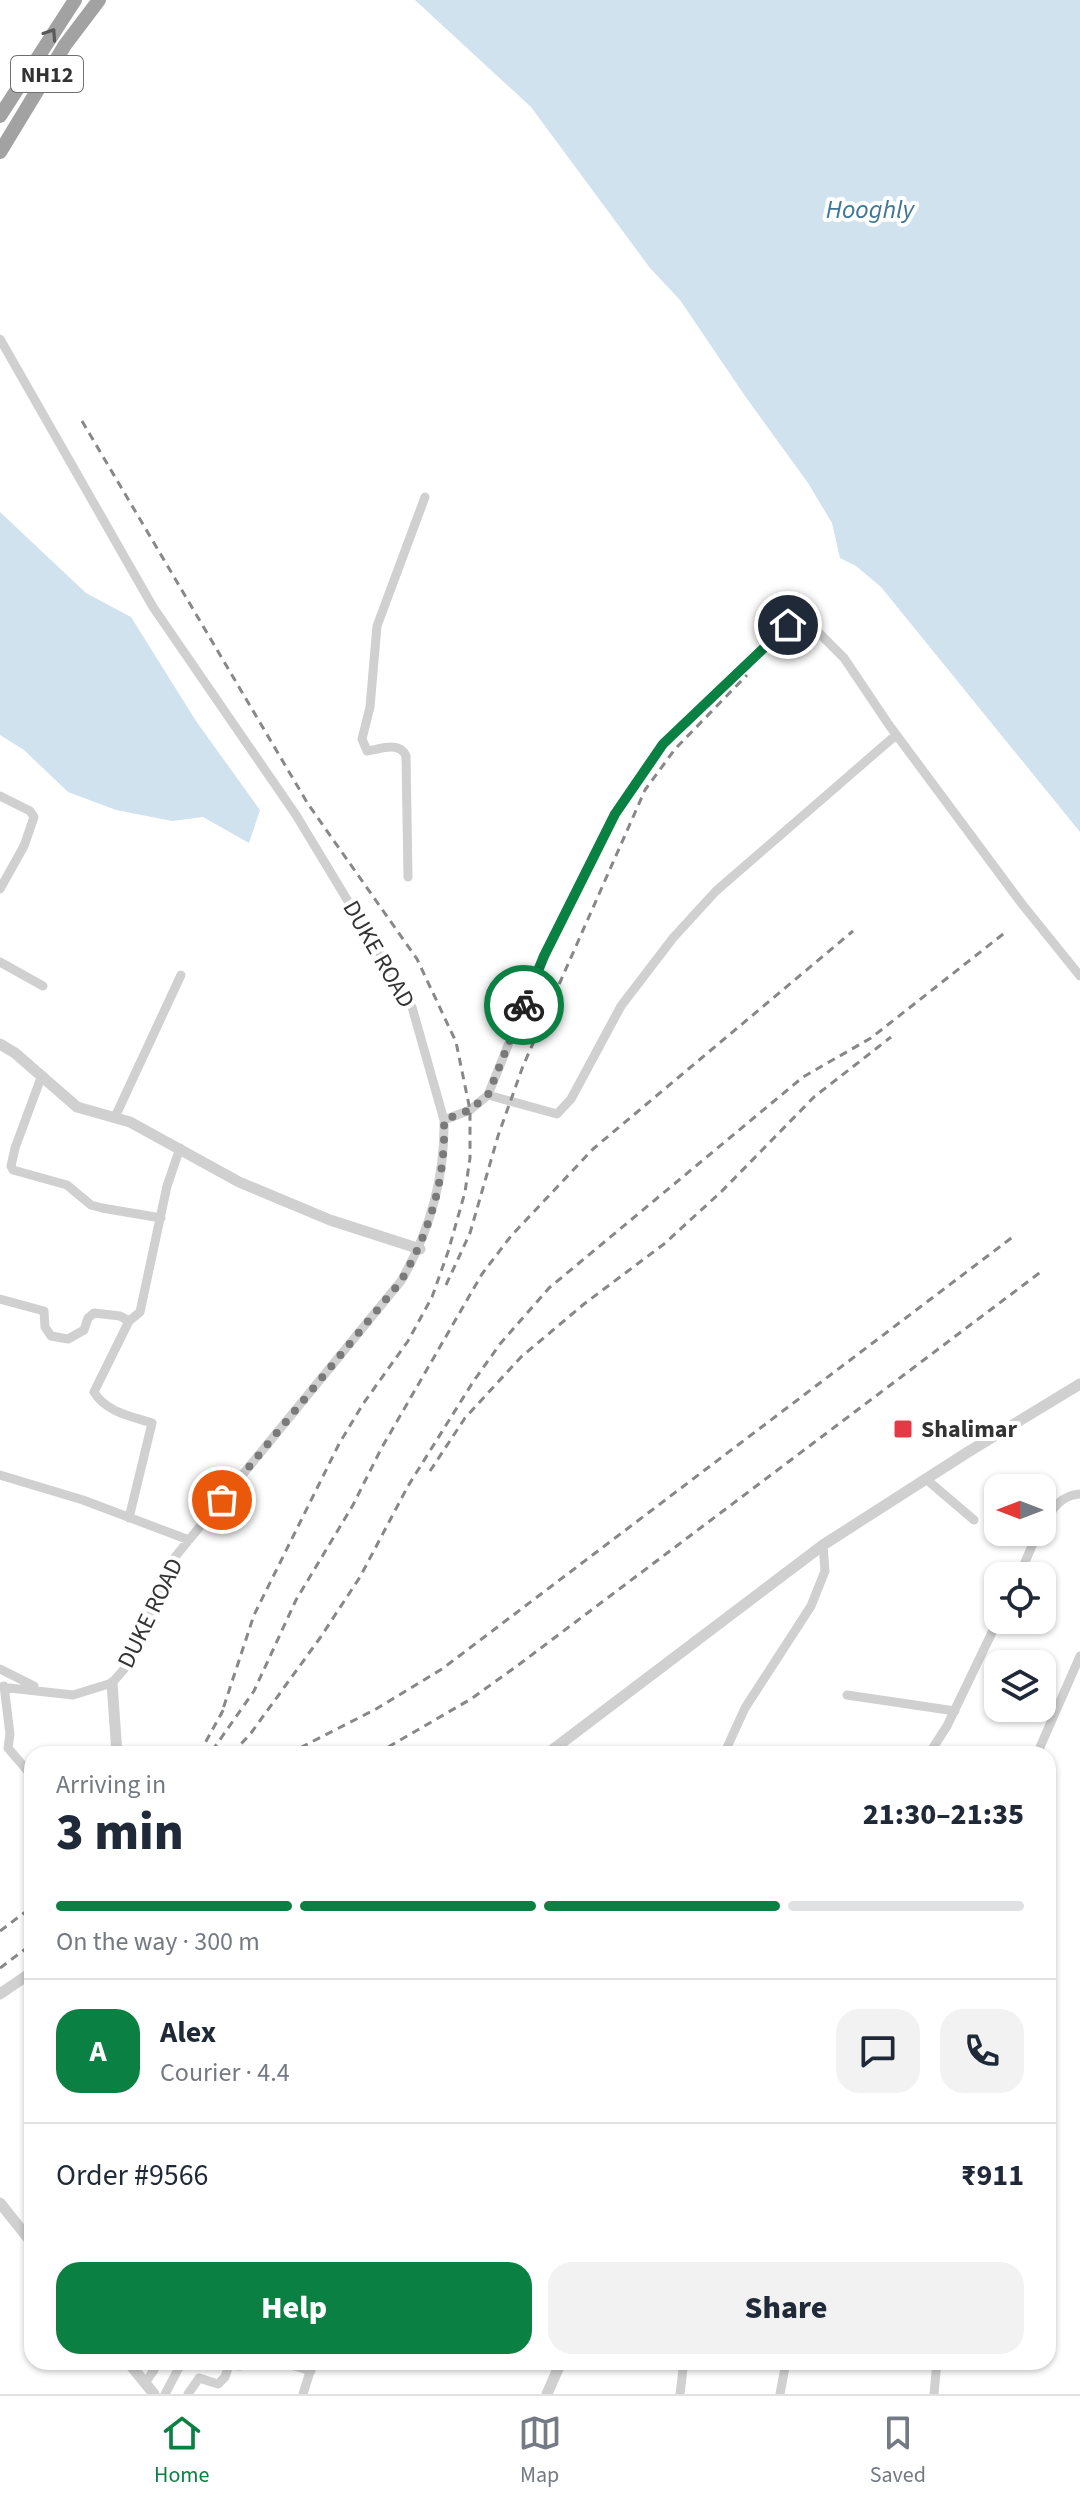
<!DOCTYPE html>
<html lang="en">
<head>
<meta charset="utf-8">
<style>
  :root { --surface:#fff; --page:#f2f2f3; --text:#1f2937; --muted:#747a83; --line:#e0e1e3; --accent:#0b8043 }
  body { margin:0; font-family:"Source Sans 3",sans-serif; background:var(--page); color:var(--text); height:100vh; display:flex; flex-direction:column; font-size:30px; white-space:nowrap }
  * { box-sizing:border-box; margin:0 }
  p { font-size:26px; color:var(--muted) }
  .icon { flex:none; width:44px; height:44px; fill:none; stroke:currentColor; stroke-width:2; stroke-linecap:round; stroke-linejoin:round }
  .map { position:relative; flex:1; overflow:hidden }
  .drawer { position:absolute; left:24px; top:1746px; width:1032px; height:624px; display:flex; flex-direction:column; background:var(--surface); border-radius:24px; box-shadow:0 2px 6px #0004 }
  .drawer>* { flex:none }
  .needle { width:52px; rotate:270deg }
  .buttons { position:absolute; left:984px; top:1474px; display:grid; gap:16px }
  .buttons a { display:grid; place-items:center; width:72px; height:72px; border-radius:16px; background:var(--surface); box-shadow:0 2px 6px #0004; font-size:40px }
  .pin { position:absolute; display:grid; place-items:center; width:68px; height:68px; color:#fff; margin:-34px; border:4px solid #fff; border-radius:50%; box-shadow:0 2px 8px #0007 }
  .courier { position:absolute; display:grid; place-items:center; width:80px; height:80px; margin:-40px; border:6px solid #0b8043; border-radius:50%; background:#fff; color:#222; box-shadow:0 2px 10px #0007 }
  .summary em { font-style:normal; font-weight:800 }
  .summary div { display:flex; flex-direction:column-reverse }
  .summary { display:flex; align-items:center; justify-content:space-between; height:136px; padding:0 32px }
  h1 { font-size:52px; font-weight:800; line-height:60px }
  .bar { display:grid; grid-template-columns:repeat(4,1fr); gap:12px 8px; align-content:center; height:96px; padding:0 32px }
  .bar i { height:10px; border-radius:6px; background:var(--line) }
  .bar .current { background:var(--accent) }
  .bar p { grid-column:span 4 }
  .line { display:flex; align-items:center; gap:20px; padding:0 32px; border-top:2px solid var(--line) }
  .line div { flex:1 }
  .round { display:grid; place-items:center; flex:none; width:84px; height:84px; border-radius:24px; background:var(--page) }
  .action { display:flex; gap:16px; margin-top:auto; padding:16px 32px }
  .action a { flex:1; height:92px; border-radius:24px; background:var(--accent); color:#fff; font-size:32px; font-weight:800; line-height:92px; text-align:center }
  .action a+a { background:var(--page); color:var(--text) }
  .dock { display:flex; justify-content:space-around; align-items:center; height:112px; border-top:2px solid var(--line); background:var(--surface); font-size:22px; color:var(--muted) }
  .dock a { display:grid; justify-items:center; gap:4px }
  .dock .current { color:var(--accent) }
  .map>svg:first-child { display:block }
</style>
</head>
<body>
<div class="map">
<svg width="1080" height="2394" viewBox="0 0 1080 2394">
  <rect width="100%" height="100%" fill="#fff"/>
  <path fill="#cfe2ee" d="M415,0H1080V832L881,587L856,566L840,558L832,523L808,483L745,396L680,300L650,268L531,107Z
    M0,512L86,593L131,617L196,721L260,810L249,843L203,817L172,821L116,810L68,792L24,750L0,735Z"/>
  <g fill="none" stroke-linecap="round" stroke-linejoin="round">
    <path stroke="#d0d0d0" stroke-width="9" d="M0,339L153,607L296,815L412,1007L444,1120C445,1179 430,1231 401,1281L175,1557L132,1660L112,1683L73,1695L0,1687
      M0,796L30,811L34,817L24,846L0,889
      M408,877L406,756C400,741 381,749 367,751L362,739L370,707L377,626L425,497
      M0,962L43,986
      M42,1075L15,1148L11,1166L13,1170L67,1185L91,1205L102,1208L161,1218
      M488,1095L557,1114L571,1099L621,1006L673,938L716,891L896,735
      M115,1117L181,975
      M444,1120L470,1110L488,1095L544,956L615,814L663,744L788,625L815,629L844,658L889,725L1022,904L1080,976
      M0,1299L44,1311L45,1327L51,1336L68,1339L84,1330L88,1318L94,1313L120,1316L129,1321
      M0,1475L83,1500L189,1540
      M926,1479L974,1520
      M129,1518L152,1423C130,1416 106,1412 94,1392L129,1321L140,1312L167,1186L180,1148
      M1042,1526C1052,1510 1060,1495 1080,1494
      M1019,1576L1038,1532
      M0,1669L34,1686
      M4,1686L10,1734L8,1748L32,1776
      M847,1695L955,1711
      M724,1754L745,1708L811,1606L825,1571L823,1545
      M929,1754L947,1726L998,1620
      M1037,1754L1080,1656
      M145,2362L154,2370L145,2383
      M281,2362L311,2371
      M165,2394L182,2362
      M188,2394L199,2378L218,2384L225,2377L229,2365L240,2366
      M303,2394L313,2362
      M680,2394L683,2369
      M780,2394L786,2362
      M934,2394L937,2362"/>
    <path stroke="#d0d0d0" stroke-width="11" d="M0,1044L15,1053L77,1107L130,1122L239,1182L330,1220L420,1249
      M112,1683L117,1754
      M547,1754L823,1545L968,1452L1080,1384
      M0,1994L32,1972
      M0,2203L32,2243
      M128,2362L154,2394
      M547,2394L561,2362"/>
    <path stroke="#a2a2a2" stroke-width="14" d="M0,116L75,0
      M0,152L65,45L99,0"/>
    <path stroke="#888" stroke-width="3" stroke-dasharray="8 6" stroke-linecap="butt" d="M82,421L308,804L417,959L456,1042L470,1110V1158L465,1192L448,1252L432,1297L408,1341L363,1404L339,1444L254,1615L221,1715
      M446,1285L470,1233L498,1136L523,1066L645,790L675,749L747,675
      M430,1471L465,1418L521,1357L584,1304L664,1244L722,1191L814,1097L891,1037
      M212,1751L254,1691L296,1600L353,1505L381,1449L482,1274L511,1236L593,1149L853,931
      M199,1754L226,1705
      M232,1754L251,1733L320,1638L360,1577L408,1486L473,1382L500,1344L549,1288L803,1077L871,1038L1007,931
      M288,1754L376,1709L442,1669L1014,1236
      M376,1754L471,1699L521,1663L1042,1271
      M0,1931L32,1907
      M0,1968L32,1944"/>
  </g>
  <defs><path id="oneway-chevron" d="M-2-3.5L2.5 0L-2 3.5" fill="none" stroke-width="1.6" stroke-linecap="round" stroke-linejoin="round" transform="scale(2)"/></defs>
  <use stroke="#5a5a5a" href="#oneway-chevron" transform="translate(51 34) rotate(-56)"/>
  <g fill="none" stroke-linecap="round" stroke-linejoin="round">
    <path stroke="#7a7a7a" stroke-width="8" stroke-dasharray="0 14.4" d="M222,1500L401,1281C430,1231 446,1179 444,1120L470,1110L488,1095L524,1005"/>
    <path stroke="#0b8043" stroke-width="10" d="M524,1005L544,956L615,814L663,744L788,625"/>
  </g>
  <rect fill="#e63946" stroke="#fff" stroke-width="3" x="893" y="1419" width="20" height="20" rx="4"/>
  <g text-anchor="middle" stroke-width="8" stroke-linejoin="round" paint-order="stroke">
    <rect fill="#fff" stroke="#707070" stroke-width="2" x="11" y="56" width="72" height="36" rx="6"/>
    <g font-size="22" font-weight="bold" fill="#333">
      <text x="47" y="82">NH12</text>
    </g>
    <g font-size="24" fill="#333" stroke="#fff">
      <text transform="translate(379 954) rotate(60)" y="8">DUKE ROAD</text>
      <text transform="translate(150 1613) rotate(-64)" y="8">DUKE ROAD</text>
    </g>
    <g font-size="24" font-weight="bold" fill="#333" stroke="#fff" text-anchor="start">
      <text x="921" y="1437">Shalimar</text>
    </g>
    <g font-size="26" font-style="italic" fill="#3f7597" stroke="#fff">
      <text x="870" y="218">Hooghly</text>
    </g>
  </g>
</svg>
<div class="buttons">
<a><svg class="needle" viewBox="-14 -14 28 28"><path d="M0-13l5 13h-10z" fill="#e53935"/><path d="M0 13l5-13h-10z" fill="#747a83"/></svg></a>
<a><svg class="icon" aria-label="locate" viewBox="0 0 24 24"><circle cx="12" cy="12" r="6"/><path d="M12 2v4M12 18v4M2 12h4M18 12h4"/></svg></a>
<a><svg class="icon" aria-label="layers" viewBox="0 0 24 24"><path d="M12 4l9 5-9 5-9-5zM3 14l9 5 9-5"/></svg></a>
</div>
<div class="pin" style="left:222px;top:1500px;background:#ea580c"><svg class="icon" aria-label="bag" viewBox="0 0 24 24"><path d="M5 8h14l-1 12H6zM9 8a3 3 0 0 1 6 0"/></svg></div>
<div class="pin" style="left:788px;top:625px;background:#1f2937"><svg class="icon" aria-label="home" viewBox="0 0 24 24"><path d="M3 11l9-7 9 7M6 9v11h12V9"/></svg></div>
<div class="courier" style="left:524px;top:1005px"><svg class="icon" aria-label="bike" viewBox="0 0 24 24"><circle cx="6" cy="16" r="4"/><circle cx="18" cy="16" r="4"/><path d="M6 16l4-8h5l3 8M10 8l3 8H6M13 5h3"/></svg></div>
<section class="drawer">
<div class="summary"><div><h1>3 min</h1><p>Arriving in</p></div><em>21:30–21:35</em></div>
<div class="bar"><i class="current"></i><i class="current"></i><i class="current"></i><i></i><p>On the way · 300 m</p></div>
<div class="line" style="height:144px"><b class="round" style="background:var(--accent);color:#fff">A</b><div><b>Alex</b><p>Courier · 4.4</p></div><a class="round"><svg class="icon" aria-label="chat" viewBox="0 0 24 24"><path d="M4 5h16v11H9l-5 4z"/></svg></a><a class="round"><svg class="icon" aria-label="phone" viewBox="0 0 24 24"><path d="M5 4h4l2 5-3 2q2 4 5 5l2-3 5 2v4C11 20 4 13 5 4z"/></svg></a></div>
<div class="line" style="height:104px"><div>Order #9566</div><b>₹911</b></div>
<div class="action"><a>Help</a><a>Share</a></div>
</section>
</div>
<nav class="dock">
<a class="current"><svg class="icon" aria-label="home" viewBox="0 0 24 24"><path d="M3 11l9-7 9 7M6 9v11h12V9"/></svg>Home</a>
<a><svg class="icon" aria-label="map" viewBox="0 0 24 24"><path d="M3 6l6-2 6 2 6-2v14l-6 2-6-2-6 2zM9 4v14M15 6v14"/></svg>Map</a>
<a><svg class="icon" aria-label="saved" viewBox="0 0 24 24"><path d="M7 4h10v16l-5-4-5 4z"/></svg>Saved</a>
</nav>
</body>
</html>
